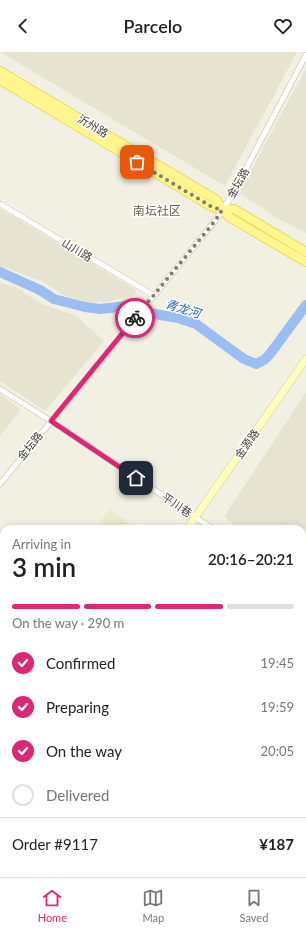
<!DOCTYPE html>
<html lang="en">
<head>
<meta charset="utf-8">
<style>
  :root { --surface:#fff; --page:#f6f6f6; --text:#222; --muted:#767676; --line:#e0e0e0; --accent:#db2777 }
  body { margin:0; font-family:Lato,"Noto Sans SC",sans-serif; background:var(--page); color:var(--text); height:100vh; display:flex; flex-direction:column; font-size:15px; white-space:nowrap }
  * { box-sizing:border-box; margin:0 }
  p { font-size:13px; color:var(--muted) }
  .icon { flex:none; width:22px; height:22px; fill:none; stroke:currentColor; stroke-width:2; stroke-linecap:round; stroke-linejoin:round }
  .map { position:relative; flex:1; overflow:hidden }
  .sheet { position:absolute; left:0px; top:473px; width:306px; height:352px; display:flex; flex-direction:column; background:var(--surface); border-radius:12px 12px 0 0; box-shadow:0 2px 10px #0003 }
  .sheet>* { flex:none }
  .pin { position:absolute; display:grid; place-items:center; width:34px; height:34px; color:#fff; margin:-17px; border-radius:8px; box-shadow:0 2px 6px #0006 }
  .courier { position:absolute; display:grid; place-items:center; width:40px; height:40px; margin:-20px; border:3px solid #db2777; border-radius:50%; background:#fff; color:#222; box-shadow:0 1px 5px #0007 }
  .summary em { font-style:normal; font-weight:600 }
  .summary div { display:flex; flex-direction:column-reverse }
  .summary { display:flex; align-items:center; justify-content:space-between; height:68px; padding:0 12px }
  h1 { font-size:26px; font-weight:600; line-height:30px }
  .bar { display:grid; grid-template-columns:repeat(4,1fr); gap:6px 4px; align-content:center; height:48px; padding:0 12px }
  .bar i { height:5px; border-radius:3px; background:var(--line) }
  .bar .current { background:var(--accent) }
  .bar p { grid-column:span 4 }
  .line { display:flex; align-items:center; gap:10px; padding:0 12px; border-top:1px solid var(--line) }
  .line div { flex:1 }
  ol { padding:0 12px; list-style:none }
  li { display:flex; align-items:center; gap:12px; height:44px }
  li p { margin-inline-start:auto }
  li .icon { padding:4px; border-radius:50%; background:var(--accent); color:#fff; stroke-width:4 }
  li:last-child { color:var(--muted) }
  li i { width:22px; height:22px; border:2px solid var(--line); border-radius:50% }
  header { display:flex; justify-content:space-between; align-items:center; height:52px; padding:0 12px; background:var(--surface); font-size:18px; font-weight:600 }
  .menu { display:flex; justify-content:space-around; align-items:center; height:56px; border-top:1px solid var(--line); background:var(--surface); font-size:11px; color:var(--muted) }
  .menu a { display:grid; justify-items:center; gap:2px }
  .menu .current { color:var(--accent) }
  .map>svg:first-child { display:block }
</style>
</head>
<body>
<header><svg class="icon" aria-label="back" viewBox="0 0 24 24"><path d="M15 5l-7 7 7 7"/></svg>Parcelo<svg class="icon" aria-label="heart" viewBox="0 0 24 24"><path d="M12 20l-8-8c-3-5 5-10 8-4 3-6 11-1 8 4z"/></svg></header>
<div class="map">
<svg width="306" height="825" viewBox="0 0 306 825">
  <rect width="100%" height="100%" fill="#f2f0e3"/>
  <path fill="#e6e4d1" d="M0,0H297L225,134Z
    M306,16V181L279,167L239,141Z
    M0,157L135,237L136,242L107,250H86L63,243L43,230L7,216L0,215Z
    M0,231L15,235L42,252L75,263L104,289L45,359L0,329Z
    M306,340V525L302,523V477H240L224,465Z
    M0,342L21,358L0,384Z
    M0,515L4,519V577L0,581Z
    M305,552H306V681L303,686L302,556Z"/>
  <path fill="#ece9cc" d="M109,457L137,477H96Z"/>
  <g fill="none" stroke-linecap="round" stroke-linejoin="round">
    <path stroke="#9cbdf1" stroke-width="10" d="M0,220L40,238L54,247L85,255L100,257L137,253L149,261L178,266L196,272L244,307L256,312L264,308L270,302L306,253"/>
    <g stroke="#c0bda8" stroke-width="6">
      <path id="street" d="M0,152L153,243
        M0,337L51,369L213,477
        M0,432L215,169L231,145L306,3
        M302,540L306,543
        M302,693L306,696"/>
    </g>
    <g stroke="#d4d091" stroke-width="8">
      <path id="secondary" d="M187,477L306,307
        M0,742L4,736
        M103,821L108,825
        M140,821L144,825"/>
    </g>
    <g stroke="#e6d85c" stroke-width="10">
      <path id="primary" d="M0,19L217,148L222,158L229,165L306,210
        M0,28L212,155L222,158L234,157L306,200
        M0,711L4,714
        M302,717L306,711
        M0,730L4,733
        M302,739L306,733
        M118,821L123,825
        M128,821L133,825
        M232,825L234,821
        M245,825L248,821"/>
    </g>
    <use href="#street" stroke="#fff" stroke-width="5"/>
    <use href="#secondary" stroke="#fffcc0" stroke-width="7"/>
    <use href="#primary" stroke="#fff68f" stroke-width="8"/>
  </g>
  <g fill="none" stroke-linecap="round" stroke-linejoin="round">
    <path stroke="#817e71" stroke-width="4" stroke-dasharray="0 7.2" d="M135,266L215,169L222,158L212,155L137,110"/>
    <path stroke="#db2777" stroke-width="5" d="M135,266L51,369L136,426"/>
  </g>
  <g text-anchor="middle" stroke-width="3" stroke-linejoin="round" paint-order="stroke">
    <g font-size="11" fill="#444033" stroke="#fff">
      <text transform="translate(93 74) rotate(31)" y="4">沂州路</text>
      <text transform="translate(238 131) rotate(-61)" y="4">金坛路</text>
      <text transform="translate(77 198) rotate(31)" y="4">山川路</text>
      <text transform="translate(247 392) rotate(-55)" y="4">金源路</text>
      <text transform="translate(30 394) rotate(-51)" y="4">金坛路</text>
      <text transform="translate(177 453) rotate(34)" y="4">平川巷</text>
    </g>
    <g font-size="12" fill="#67614a" stroke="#fff">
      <text x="157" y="163">南坛社区</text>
    </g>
    <g font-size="12" font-style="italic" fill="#2a5db1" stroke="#fff">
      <text transform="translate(183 257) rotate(17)" y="4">青龙河</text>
    </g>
  </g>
</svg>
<div class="pin" style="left:137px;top:110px;background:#ea580c"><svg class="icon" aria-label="bag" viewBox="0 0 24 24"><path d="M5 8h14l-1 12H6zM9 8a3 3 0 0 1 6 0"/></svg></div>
<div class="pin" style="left:136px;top:426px;background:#1f2937"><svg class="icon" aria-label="home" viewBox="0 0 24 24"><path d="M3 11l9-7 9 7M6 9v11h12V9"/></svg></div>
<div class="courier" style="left:135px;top:266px"><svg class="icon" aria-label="bike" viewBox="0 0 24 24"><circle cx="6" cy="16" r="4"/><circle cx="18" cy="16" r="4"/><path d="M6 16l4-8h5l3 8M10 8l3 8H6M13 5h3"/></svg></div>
<section class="sheet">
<div class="summary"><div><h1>3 min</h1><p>Arriving in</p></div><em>20:16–20:21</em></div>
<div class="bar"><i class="current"></i><i class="current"></i><i class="current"></i><i></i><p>On the way · 290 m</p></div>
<ol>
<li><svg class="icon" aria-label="check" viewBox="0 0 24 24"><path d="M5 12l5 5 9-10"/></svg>Confirmed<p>19:45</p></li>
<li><svg class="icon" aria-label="check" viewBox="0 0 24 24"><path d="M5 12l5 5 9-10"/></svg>Preparing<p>19:59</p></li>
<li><svg class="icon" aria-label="check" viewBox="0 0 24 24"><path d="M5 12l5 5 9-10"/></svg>On the way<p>20:05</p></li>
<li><i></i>Delivered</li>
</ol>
<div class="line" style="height:52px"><div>Order #9117</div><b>¥187</b></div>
</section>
</div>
<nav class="menu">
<a class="current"><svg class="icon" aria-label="home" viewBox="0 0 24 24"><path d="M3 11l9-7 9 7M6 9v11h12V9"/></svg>Home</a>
<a><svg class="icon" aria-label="map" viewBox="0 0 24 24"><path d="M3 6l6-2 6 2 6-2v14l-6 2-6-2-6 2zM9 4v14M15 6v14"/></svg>Map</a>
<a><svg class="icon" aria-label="saved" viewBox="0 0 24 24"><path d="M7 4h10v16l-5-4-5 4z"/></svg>Saved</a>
</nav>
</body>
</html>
